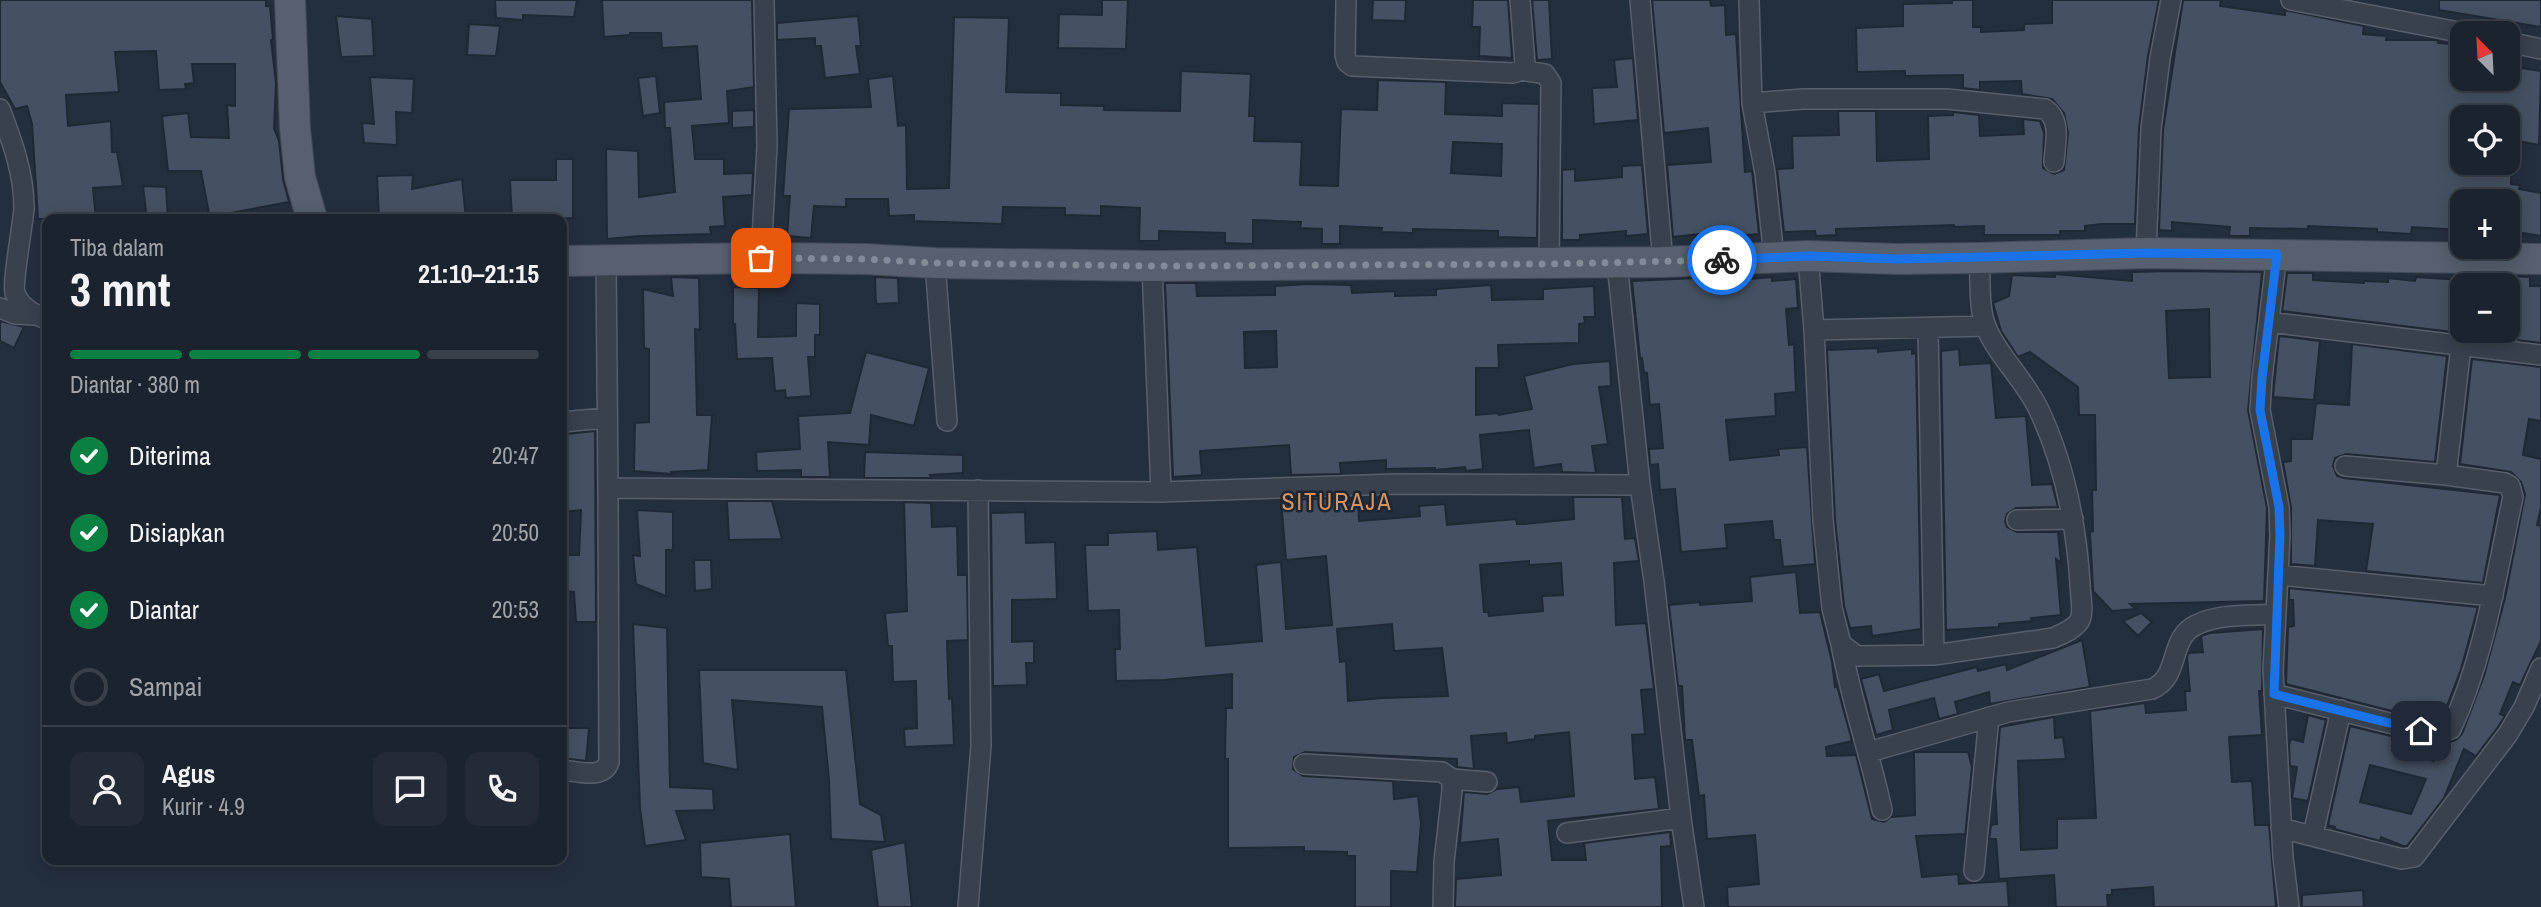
<!DOCTYPE html>
<html lang="id">
<head>
<meta charset="utf-8">
<style>
  :root { --surface:#1b232e; --page:#242b36; --text:#f1f3f6; --muted:#a0a4aa; --line:#39404a; --accent:#0b8043 }
  body { margin:0; font-family:"Archivo Narrow",sans-serif; background:var(--page); color:var(--text); height:100vh; display:flex; flex-direction:column; font-size:26px; white-space:nowrap }
  * { box-sizing:border-box; margin:0 }
  p { font-size:23px; color:var(--muted) }
  .icon { flex:none; width:38px; height:38px; fill:none; stroke:currentColor; stroke-width:2; stroke-linecap:round; stroke-linejoin:round }
  .map { position:relative; flex:1; overflow:hidden }
  .sheet { position:absolute; left:42px; top:214px; width:525px; height:651px; display:flex; flex-direction:column; background:var(--surface); border-radius:14px; box-shadow:0 4px 18px #0003,0 0 0 2px var(--line) }
  .sheet>* { flex:none }
  .needle { width:46px; rotate:336deg }
  .fabs { position:absolute; left:2450px; top:21px; display:grid; gap:14px }
  .fabs a { display:grid; place-items:center; width:70px; height:70px; border-radius:14px; background:var(--surface); box-shadow:0 4px 18px #0003,0 0 0 2px var(--line); font-size:35px }
  .pin { position:absolute; display:grid; place-items:center; width:60px; height:60px; color:#fff; margin:-30px; border-radius:14px; box-shadow:0 4px 10px #0006 }
  .courier { position:absolute; display:grid; place-items:center; width:70px; height:70px; margin:-35px; border:5px solid #1a73e8; border-radius:50%; background:#fff; color:#222; box-shadow:0 2px 9px #0007 }
  .head em { font-style:normal; font-weight:700 }
  .head div { display:flex; flex-direction:column-reverse }
  .head { display:flex; align-items:center; justify-content:space-between; height:119px; padding:0 28px }
  h1 { font-size:46px; font-weight:700; line-height:52px }
  .bar { display:grid; grid-template-columns:repeat(4,1fr); gap:10px 7px; align-content:center; height:84px; padding:0 28px }
  .bar i { height:9px; border-radius:5px; background:var(--line) }
  .bar .active { background:var(--accent) }
  .bar p { grid-column:span 4 }
  .line { display:flex; align-items:center; gap:18px; padding:0 28px; border-top:2px solid var(--line) }
  .line div { flex:1 }
  .round { display:grid; place-items:center; flex:none; width:74px; height:74px; border-radius:14px; background:var(--page) }
  ol { padding:0 28px; list-style:none }
  li { display:flex; align-items:center; gap:21px; height:77px }
  li p { margin-inline-start:auto }
  li .icon { padding:7px; border-radius:50%; background:var(--accent); color:#fff; stroke-width:4 }
  li:last-child { color:var(--muted) }
  li i { width:38px; height:38px; border:4px solid var(--line); border-radius:50% }
  .map>svg:first-child { display:block }
</style>
</head>
<body>
<div class="map">
<svg width="2541" height="907" viewBox="0 0 2541 907">
  <rect width="100%" height="100%" fill="#242f3e"/>
  <path fill="#455162" stroke="#1f2835" stroke-width="2" fill-rule="evenodd" d="M0,0H266V6H270L273,39L271,40L276,83L274,128L279,141L283,179L289,202L225,214L226,219H210L201,171H168L162,116L188,113L191,137L229,138L227,105L235,106V64H192L194,83L185,84L186,89L159,90L156,51L115,52L119,92L66,95L68,126L111,121L112,152H117L123,186L93,188L96,219H38L32,124L27,106L15,109L0,82Z
    M495,0H577L574,17L523,15V20L496,18Z
    M602,0H752L754,87L727,91L729,123L692,126L695,159H724V174L753,173L752,195L723,197L725,226L710,227L711,234L640,236L607,239L606,149L638,151L639,197L675,192L670,128H665L664,102L701,99L697,46L662,48L661,33H630V35L604,37Z
    M1102,0H1128L1126,49L1058,48L1059,14L1102,15Z
    M1373,0H1406L1405,21L1372,20Z
    M1473,0H1508L1512,58L1479,56L1480,27H1472Z
    M1532,0H1549L1552,59L1537,60Z
    M1652,0H1710L1711,6L1725,5L1726,35L1736,34L1745,172L1752,171L1759,234L1736,236L1735,230L1673,237L1667,165L1711,162L1708,128L1664,133Z
    M1952,0H1973V27H1981V32L2024,30V24L2052,23V0H2159L2148,56L2139,128L2135,224H2102L2085,226V231H2060V235H1984V226L1954,227V225L1836,229V235L1816,236L1815,231L1784,232L1777,169L1793,168L1792,136L1839,135L1838,111H1876L1877,161L1929,159L1928,116L1953,115V112L1979,115L1980,136L2024,134L2023,119L2040,121L2044,133L2043,168L2054,174L2064,170L2068,133L2064,113L2052,99L2022,94L2021,81L1980,82V90L1963,88V75L1905,76V71L1857,72L1856,28L1903,26V4L1952,3Z
    M2183,0H2221L2220,6L2285,15V10L2364,26L2363,34L2387,36L2386,40H2435L2439,41L2438,43L2462,45V79H2508V66L2541,71L2539,145L2508,139V117L2475,113L2474,117H2462V163H2512L2511,184L2520,185L2519,189L2541,193V236L2510,231L2513,210L2508,209V201H2462V230L2412,227L2411,234L2377,232V229L2308,226V229L2250,228V236H2229L2230,227L2172,222V231L2159,230L2163,130Z
    M2439,0H2541V27L2439,10Z
    M336,16L372,19L374,56L341,57Z
    M858,16L861,46H856L860,74L825,78L821,46H815V38L777,40V23Z
    M954,17L1009,18L1006,92L1061,93V105L1104,106V110L1180,111L1181,71L1251,74L1249,116H1255L1254,141L1302,142L1300,185L1338,186L1341,109L1377,110L1378,80L1446,82L1445,114L1502,116V103L1539,104L1537,238L1498,237V231L1413,229V233L1381,232L1382,228L1340,226V244H1322V229L1300,228L1301,222L1253,220V244L1225,243V233L1159,231V241H1139L1140,208L1101,206V216L1065,215V208L1003,207L1002,224L914,221V215L889,216L888,199H846V207L814,206L811,238L787,236L790,196H783L789,109L871,107L868,79L893,76L898,126L906,125L907,189L949,188ZM1453,142L1502,144L1501,176L1451,173Z
    M469,24L500,26L496,56L467,55Z
    M1633,58L1638,120L1594,124L1592,88L1617,87L1614,60Z
    M656,76L660,113L643,116L638,78Z
    M370,77L414,79L412,113L396,112L397,145L364,143L362,123L374,124Z
    M754,110V127L732,128V111Z
    M556,159H573V218L512,219L510,180H556Z
    M1642,165L1648,234L1626,236V231L1580,235V240H1562V170L1575,169V181L1622,177V166Z
    M413,175L412,189L462,179L466,219H379L377,176Z
    M143,186L166,187L168,219H147Z
    M2170,271L2262,272L2248,410L2267,508L2264,601L2130,604L2136,609L2112,611L2093,591L2090,532L2093,531L2092,490H2096L2095,415H2079L2078,387L2030,352L2018,357L2001,331L1993,303L2009,296L2012,275L2055,277V274L2132,281V272ZM2209,309L2210,377L2169,378L2166,311Z
    M2287,273H2313V280L2364,283V281L2388,282V278L2415,281L2416,277L2462,280V331H2508V282H2511V276L2530,277V286H2541V343L2282,311Z
    M1740,276V280L1772,277V281L1796,279L1798,308L1786,309L1789,345L1794,344L1796,392L1775,394L1776,416L1726,420L1730,460L1779,455L1778,449L1807,447L1815,564L1783,567L1780,540H1774L1772,521L1725,525L1727,548L1681,552L1675,489L1660,490L1658,464L1650,465L1649,449L1663,448L1659,404L1650,405L1647,373H1644L1642,358H1640L1632,281Z
    M671,277L699,278L700,330L695,329L697,415H712L708,470L671,472L672,474L634,471L635,423L649,422V349L644,348L643,289L673,296Z
    M875,277L898,278L899,303L876,304Z
    M1165,283H1196L1197,296L1275,295V286L1308,284L1351,285L1352,293L1395,291V296L1436,295V289L1491,285L1492,300L1543,299V289L1594,286L1595,317H1584L1585,323L1579,324V343L1498,345L1499,368H1476V415L1498,413L1499,415L1532,409L1524,376L1573,364L1610,361L1611,386L1599,387L1608,444L1592,446L1596,473L1562,472L1561,464L1534,468L1529,430L1480,435L1483,469L1466,471L1465,467L1435,470V468L1386,469V460L1340,463L1341,474L1291,475L1289,445L1200,451L1202,475L1173,477ZM1276,331L1277,367L1245,368L1244,332Z
    M733,287L759,288L758,337L796,336V303L820,304V335H815V357H808L811,396L786,398L785,390L775,391L772,358L737,359L735,324H733Z
    M0,321L24,327L14,348L0,341Z
    M2279,336L2320,341L2314,400L2273,397Z
    M2352,344L2447,356L2435,462L2346,454L2335,458L2333,466L2337,476L2344,478L2500,495L2483,583L2366,571L2373,524L2318,520L2315,566L2291,564V507L2283,462L2291,461V439H2312L2316,403L2349,405Z
    M1878,348V352L1912,349V354L1916,353L1921,629L1872,636L1871,626L1850,628L1844,606L1835,519L1827,350Z
    M1959,349L1960,365L1991,363L1996,418L2026,416L2032,485L2052,484L2058,507L2016,508L2007,514L2005,521L2007,527L2017,532H2058L2061,563L2056,559L2061,615L2031,618L2032,621L1999,624V627L1946,630L1941,351Z
    M866,352L929,368L914,426L871,415L869,445L828,442L830,477H801V470L757,471L756,452L800,449L798,416L850,413Z
    M2472,359L2541,367V421L2529,419L2523,455L2541,459V507L2537,525L2541,526V641L2520,685L2513,682L2500,714L2505,716L2498,727L2476,756L2464,749L2444,798L2407,846H2403L2381,837L2380,841L2334,829L2335,827L2328,825L2350,726L2395,737L2392,750L2434,761L2441,745L2456,740L2462,734L2484,676L2505,598L2525,494L2521,482L2511,472L2460,464ZM2370,765L2426,779L2411,814L2360,802Z
    M595,431L596,622H576L574,592L562,591V555H579L581,510L562,512V448H567L566,434Z
    M865,452L963,455V473L930,475L931,478H864Z
    M1573,497H1622L1625,539L1635,538L1639,561L1614,563L1616,625L1646,623L1654,689L1641,690L1645,734L1632,735L1635,779L1655,777L1659,809L1548,821L1552,860H1586L1584,843L1670,832L1671,846L1661,847L1662,907H1455L1456,879L1501,875L1498,839L1460,843L1464,792L1487,794L1497,789L1519,787L1521,802L1574,796L1569,732L1535,736V739L1507,743L1506,733L1471,736L1474,769L1457,767V759L1305,752L1294,757L1293,769L1303,776L1393,781L1394,799L1418,796L1421,824L1417,872L1391,871V907H1355V856H1347V852L1304,851V847L1228,848V759H1225L1226,708H1232V674L1164,680L1116,681L1115,649H1120L1119,610L1088,611L1085,545H1108V533L1157,531L1158,550L1197,547L1206,646L1262,641L1256,565L1281,562L1286,629L1332,625L1326,556L1286,560L1281,500L1343,498V503L1358,502L1359,521L1420,516L1419,506L1445,504L1447,525L1516,519L1517,524H1523L1574,519ZM1529,561V565L1561,563L1563,595L1542,596L1543,611L1489,616L1488,612H1484L1480,565ZM1392,624L1394,651L1442,648L1448,696L1383,698L1348,701L1346,661L1340,662L1337,629Z
    M727,501H772L782,539L729,540Z
    M904,502L931,503L932,527L957,526L958,575H967L968,640L947,641L949,699L952,698L954,745L905,747L904,729L917,728L916,681L893,682L892,646H888L885,613L907,611Z
    M637,510L673,512V550H666V596L636,584L633,555L640,556Z
    M1025,512L1026,543L1055,542L1057,599L1012,600V642L1034,641V663H1026L1027,685L993,686L991,513Z
    M694,560H711L712,589L695,591Z
    M1796,572L1800,613L1820,612L1832,662L1835,687L1837,686L1852,741L1826,747L1827,756L1856,755L1872,819L1884,822L1891,817L1915,815L1914,752H1968L1972,767L1965,837V834L1916,836L1922,877L1958,874L1959,884L2007,881L2009,907H1728L1727,887L1759,884L1755,835L1707,839L1704,795L1699,796L1692,740H1685L1682,686H1678L1669,605L1700,602V605L1752,601L1750,577Z
    M2289,588L2478,607L2461,669L2442,719H2423L2286,684L2288,627L2294,626L2293,600H2289Z
    M2141,613L2152,622L2138,636L2123,621Z
    M633,624L667,628L670,787L713,789L714,810L676,811L686,840L645,846L640,808Z
    M2263,629L2262,691H2259L2262,735L2229,737L2232,782L2252,781L2255,825H2269L2276,907H2154L2153,887L2112,890V895H2107L2108,907H2056L2054,875L1999,879L1996,839H1989L1991,825L1997,824L1995,785L2000,727L2054,717L2055,738L2063,737L2066,759L2018,761L2021,850L2057,848V819L2096,818L2090,711L2145,703L2146,713L2186,710L2185,691H2190L2187,658L2188,653L2203,652L2201,636L2210,633Z
    M2082,640L2090,687L1990,704L1989,692L1955,702L1958,714L1939,719L1934,698L1889,710L1893,730L1876,735L1861,679L1879,674L1884,691L1977,667L1978,671L2006,664L2007,670Z
    M699,670H846L860,804L881,815L885,842L831,839L829,780L822,707L732,700L738,770L703,763Z
    M2308,715L2326,720L2308,801L2292,798L2297,767L2290,766L2289,745L2291,739L2303,742Z
    M562,728H589L586,761L562,758Z
    M790,834L796,907H731L729,879L701,877L700,843Z
    M905,842L912,907H878L871,850Z
    M2363,890L2364,907H2302V895Z"/>
  <g fill="none" stroke-linecap="round" stroke-linejoin="round">
    <g stroke="#565f6c" stroke-width="22">
      <path id="street" d="M1346,0L1345,55L1347,62L1352,66L1513,73L1521,70L1525,64L1520,0
        M1640,0L1663,262
        M1749,0L1752,103L1765,173L1774,257
        M2291,0L2464,33
        M2508,42L2541,49
        M1521,70L1545,74L1551,83L1549,264
        M1752,103L1803,99H1947L2045,109C2062,120 2055,144 2054,162
        M0,109C12,141 24,173 24,208C23,224 12,283 15,293C21,308 33,314 47,319
        M2146,253L2151,129L2160,58L2171,0
        M2277,254L2262,378L2260,410L2279,507L2280,535L2273,670L2283,857L2289,907
        M1808,256L1814,330L1823,520L1832,608L1841,644L1857,656L1934,655L2053,638C2062,634 2075,629 2080,620C2084,610 2080,594 2080,583C2076,522 2065,464 2038,408C2025,381 1996,353 1986,327C1978,307 1981,280 1979,258
        M761,258L767,146L764,0
        M606,259L608,488L1161,492L1395,484L1640,485
        M935,263L947,421
        M1617,263L1640,485L1654,581L1681,818L1694,907
        M1152,266L1161,492
        M0,308L15,314L35,315
        M2269,322L2541,355
        M1928,329L1934,655
        M1814,330L1986,326
        M562,422L606,418
        M2345,466L2446,475
        M2017,520L2073,519
        M2278,575L2493,596
        M1841,644C1851,700 1870,754 1882,810
        M2274,694L2421,731L2440,733L2451,729C2485,656 2496,575 2513,497L2510,486L2505,483L2446,475L2461,346
        M1869,752L2008,712L2152,689C2181,677 2168,638 2196,625C2220,613 2250,616 2276,614
        M1304,764L1442,772L1452,779V791L1444,862L1443,907
        M562,770C577,771 603,780 609,762L608,488
        M1452,779L1487,782
        M2281,828L2402,859L2414,857L2508,734L2524,707L2541,668
        M1567,833L1681,818
        M2313,835L2341,710
        M1974,871L1989,717
        M968,907L981,746L978,490"/>
    </g>
    <g stroke="#414a57" stroke-width="32">
      <path id="primary" d="M290,0L295,128L300,177L312,219
        M562,261L761,258L865,259L935,263L1152,266L1663,262L1808,256L1897,259L1979,258L2146,253L2541,259"/>
    </g>
    <use href="#street" stroke="#38414e" stroke-width="19"/>
    <use href="#primary" stroke="#56606e" stroke-width="30"/>
  </g>
  <g fill="none" stroke-linecap="round" stroke-linejoin="round">
    <path stroke="#828b98" stroke-width="7" stroke-dasharray="0 12.6" d="M761,258L865,259L935,263L1153,266L1549,264L1722,260"/>
    <path stroke="#1a73e8" stroke-width="9" d="M1722,260L1808,256L1897,259L2146,253L2277,254L2262,378L2260,410L2279,507L2280,535L2274,694L2421,731"/>
  </g>
  <g text-anchor="middle" stroke-width="5" stroke-linejoin="round" paint-order="stroke">
    <g font-size="24" letter-spacing="2" fill="#d59563" stroke="#1d2633">
      <text x="1337" y="510">SITURAJA</text>
    </g>
  </g>
</svg>
<div class="fabs">
<a><svg class="needle" viewBox="-14 -14 28 28"><path d="M0-13l5 13h-10z" fill="#e53935"/><path d="M0 13l5-13h-10z" fill="#a0a4aa"/></svg></a>
<a><svg class="icon" aria-label="locate" viewBox="0 0 24 24"><circle cx="12" cy="12" r="6"/><path d="M12 2v4M12 18v4M2 12h4M18 12h4"/></svg></a>
<a>+</a>
<a>−</a>
</div>
<div class="pin" style="left:761px;top:258px;background:#ea580c"><svg class="icon" aria-label="bag" viewBox="0 0 24 24"><path d="M5 8h14l-1 12H6zM9 8a3 3 0 0 1 6 0"/></svg></div>
<div class="pin" style="left:2421px;top:731px;background:#1f2937"><svg class="icon" aria-label="home" viewBox="0 0 24 24"><path d="M3 11l9-7 9 7M6 9v11h12V9"/></svg></div>
<div class="courier" style="left:1722px;top:260px"><svg class="icon" aria-label="bike" viewBox="0 0 24 24"><circle cx="6" cy="16" r="4"/><circle cx="18" cy="16" r="4"/><path d="M6 16l4-8h5l3 8M10 8l3 8H6M13 5h3"/></svg></div>
<section class="sheet">
<div class="head"><div><h1>3 mnt</h1><p>Tiba dalam</p></div><em>21:10–21:15</em></div>
<div class="bar"><i class="active"></i><i class="active"></i><i class="active"></i><i></i><p>Diantar · 380 m</p></div>
<ol>
<li><svg class="icon" aria-label="check" viewBox="0 0 24 24"><path d="M5 12l5 5 9-10"/></svg>Diterima<p>20:47</p></li>
<li><svg class="icon" aria-label="check" viewBox="0 0 24 24"><path d="M5 12l5 5 9-10"/></svg>Disiapkan<p>20:50</p></li>
<li><svg class="icon" aria-label="check" viewBox="0 0 24 24"><path d="M5 12l5 5 9-10"/></svg>Diantar<p>20:53</p></li>
<li><i></i>Sampai</li>
</ol>
<div class="line" style="height:126px"><a class="round"><svg class="icon" aria-label="person" viewBox="0 0 24 24"><circle cx="12" cy="8" r="4"/><path d="M4 21q1-7 8-7t8 7"/></svg></a><div><b>Agus</b><p>Kurir · 4.9</p></div><a class="round"><svg class="icon" aria-label="chat" viewBox="0 0 24 24"><path d="M4 5h16v11H9l-5 4z"/></svg></a><a class="round"><svg class="icon" aria-label="phone" viewBox="0 0 24 24"><path d="M5 4h4l2 5-3 2q2 4 5 5l2-3 5 2v4C11 20 4 13 5 4z"/></svg></a></div>
</section>
</div>
</body>
</html>
